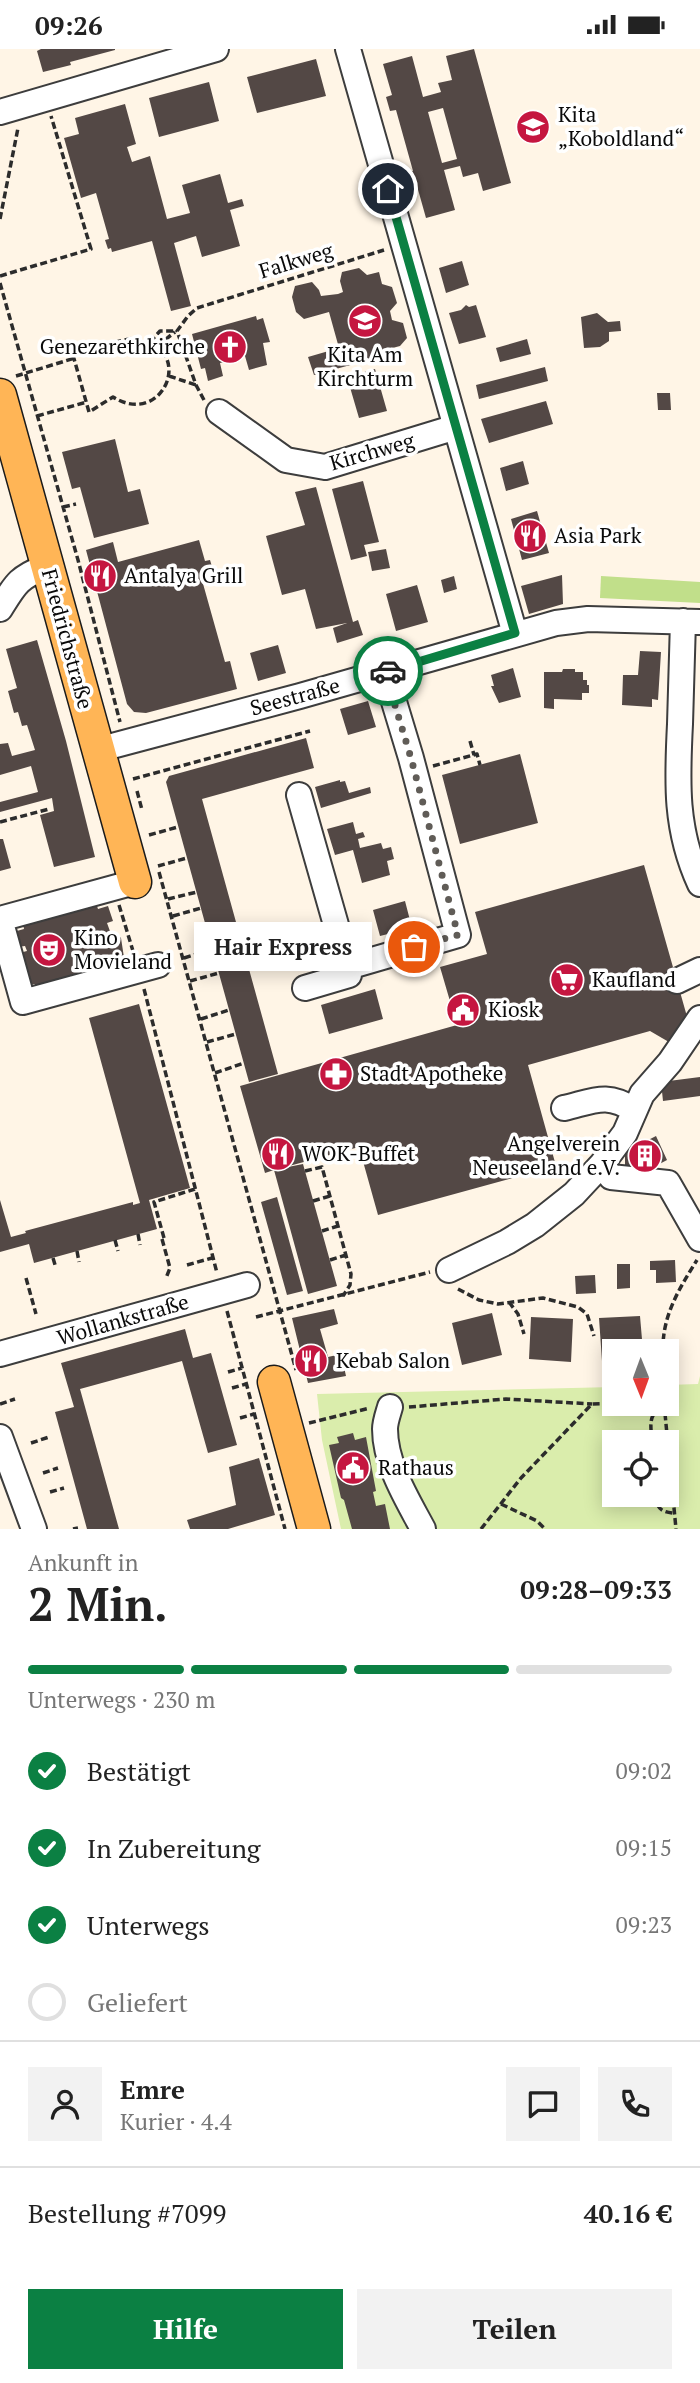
<!DOCTYPE html>
<html lang="de">
<head>
<meta charset="utf-8">
<style>
  :root { --surface:#fff; --page:#f2f2f2; --text:#222; --muted:#767676; --line:#e0e0e0; --accent:#0b8043 }
  body { margin:0; font-family:"PT Serif",serif; background:var(--page); color:var(--text); height:100vh; display:flex; flex-direction:column; font-size:26px; white-space:nowrap }
  * { box-sizing:border-box; margin:0 }
  p { font-size:23px; color:var(--muted) }
  .icon { flex:none; width:38px; height:38px; fill:none; stroke:currentColor; stroke-width:2; stroke-linecap:round; stroke-linejoin:round }
  .map { position:relative; height:1480px; overflow:hidden }
  .sheet { display:flex; flex-direction:column; background:var(--surface); flex:1 }
  .sheet>* { flex:none }
  .needle { width:46px; rotate:179deg }
  .tools { position:absolute; left:602px; top:1290px; display:grid; gap:14px }
  .tools a { display:grid; place-items:center; width:77px; height:77px; border-radius:0px; background:var(--surface); box-shadow:0 4px 18px #0003; font-size:35px }
  .pin { position:absolute; display:grid; place-items:center; width:60px; height:60px; color:#fff; margin:-30px; border:4px solid #fff; border-radius:50%; box-shadow:0 2px 7px #0007 }
  .courier { position:absolute; display:grid; place-items:center; width:70px; height:70px; margin:-35px; border:5px solid #0b8043; border-radius:50%; background:#fff; color:#222; box-shadow:0 2px 9px #0007 }
  .bubble { position:absolute; height:49px; border-radius:0px; background:var(--surface); box-shadow:0 4px 18px #0003; font-size:23px; font-weight:600; line-height:49px; text-align:center }
  .head em { font-style:normal; font-weight:600 }
  .head div { display:flex; flex-direction:column-reverse }
  .head { display:flex; align-items:center; justify-content:space-between; height:119px; padding:0 28px }
  h1 { font-size:46px; font-weight:600; line-height:52px }
  .bar { display:grid; grid-template-columns:repeat(4,1fr); gap:10px 7px; align-content:center; height:84px; padding:0 28px }
  .bar i { height:9px; border-radius:5px; background:var(--line) }
  .bar .on { background:var(--accent) }
  .bar p { grid-column:span 4 }
  .line { display:flex; align-items:center; gap:18px; padding:0 28px; border-top:2px solid var(--line) }
  .line div { flex:1 }
  .round { display:grid; place-items:center; flex:none; width:74px; height:74px; border-radius:0px; background:var(--page) }
  ol { padding:0 28px; list-style:none }
  li { display:flex; align-items:center; gap:21px; height:77px }
  li p { margin-inline-start:auto }
  li .icon { padding:7px; border-radius:50%; background:var(--accent); color:#fff; stroke-width:4 }
  li:last-child { color:var(--muted) }
  li i { width:38px; height:38px; border:4px solid var(--line); border-radius:50% }
  .action { display:flex; gap:14px; margin-top:auto; padding:14px 28px }
  .action a { flex:1; height:80px; border-radius:0px; background:var(--accent); color:#fff; font-size:28px; font-weight:600; line-height:80px; text-align:center }
  .action a+a { background:var(--page); color:var(--text) }
  .status { display:flex; justify-content:space-between; align-items:center; height:49px; padding:0 35px; background:var(--surface); direction:ltr }
  .status svg { height:19px; fill:currentColor }
  .map>svg:first-child { display:block }
</style>
</head>
<body>
<div class="status"><b>09:26</b><svg viewBox="0 0 49 12"><path d="M0 12V9h3v3zM5 12V6h3v6zM10 12V3h3v9zM15 12V0h3v12zM26 1h20v11H26zM47 4h2v5h-2z"/></svg></div>
<div class="map">
<svg width="700" height="1480" viewBox="0 0 700 1480">
  <rect width="100%" height="100%" fill="#fff5e6"/>
  <path fill="#daedac" fill-rule="evenodd" d="M700,1327V1480H341L322,1391L317,1345L614,1338V1354H667V1336L698,1335ZM614,1393H667V1446H614Z"/>
  <path fill="#c1df8a" d="M601,527L700,533V554L600,549Z"/>
  <path fill="#534845" fill-rule="evenodd" d="M41,0H115V1L70,13L71,16L43,23L37,2Z
    M474,0L511,134L483,142L478,124L463,128L460,117L444,121L455,161L426,169L417,137L411,139L406,124L413,122L396,61L390,62L386,48L392,46L383,15L412,7L423,48L441,43L438,34L452,31L446,7ZM443,59L457,110L442,114L428,63Z
    M316,10L326,47L257,64L247,28Z
    M209,33L219,72L159,88L149,49Z
    M125,55L136,95L127,98L132,113L150,107L167,170L190,164L182,136L220,125L228,154L242,150L244,157L230,161L240,197L202,208L196,187L174,194L191,257L171,262L152,192L112,203L111,199L108,200L105,191L109,190L96,144L81,149L64,89L79,85L75,69Z
    M462,212L469,236L446,244L439,219Z
    M359,219L367,226L379,223L382,235L392,238L397,254L390,262L392,271L403,274L407,289L400,297L381,302L383,307L314,326L308,308L339,299L329,263L304,270L296,263L292,248L295,237L312,233L319,241L321,247L338,245L343,243L340,232L342,223Z
    M466,256L469,258L476,256L486,288L459,295L449,264L461,261Z
    M597,264L608,273L620,272L621,282L609,283V292L600,298L584,299L581,268Z
    M256,267L257,271L263,269L270,293L263,294L267,316L249,321L245,307L220,314L223,327L208,332L205,319L201,320L192,285Z
    M527,290L531,305L500,313L496,299Z
    M545,318L548,332L479,350L476,336Z
    M375,320L387,362L359,369L347,328Z
    M657,344H670L671,361H658Z
    M546,352L553,375L489,394L481,370Z
    M115,390L128,443L140,440L149,475L94,489L80,438L72,440L62,403Z
    M523,412L529,435L506,442L500,419Z
    M363,432L379,493L364,496L367,507L351,511L332,440Z
    M316,438L353,573L358,571L363,586L337,594L333,579L347,574L316,580L305,540L282,546L266,487L305,476L295,443Z
    M537,462L549,504L522,511L511,470Z
    M199,491L205,512L210,511L213,521L200,524L225,613L230,612L237,640L146,664L134,663L127,655L86,501L113,493L118,513Z
    M386,500L390,519L372,522L368,503Z
    M562,526L563,555L529,565L521,537Z
    M454,527L457,540L444,544L441,531Z
    M417,536L428,573L396,582L386,545Z
    M37,591L66,692L95,808L54,818L40,766L54,762L52,749L0,763V753L38,743L31,717L0,726V695L8,694L12,707L35,701L27,676L22,677L18,663L14,664L8,642L17,639L6,600Z
    M278,596L286,624L258,632L250,604Z
    M640,602L661,603L658,651L652,650V658L622,656L623,626H638Z
    M513,619L521,648L499,654L491,637H494L491,626Z
    M563,620H575V623H583V631H587V636H589V644H582V651L554,650V660L544,659V623H562Z
    M368,652L376,678L348,686L340,660Z
    M306,689L314,719L202,750L278,1025L249,1033L166,733L169,727Z
    M520,705L538,774L460,795L442,726Z
    M340,731V733L345,732L349,744L370,738L371,744L321,759L315,738Z
    M353,773L356,785L363,783L365,788L358,790L360,799L381,794L383,800L391,798L394,810L387,812L390,826L362,834L353,801L335,806L327,780Z
    M0,790H3L11,819L0,822Z
    M644,816L688,971L674,996L650,982L528,1016L556,1117L378,1166L359,1098L278,1120L303,1115L337,1237L308,1245L274,1121L265,1124L240,1037L457,976L440,918L487,905L475,863Z
    M405,852L412,879L380,887L373,861Z
    M96,854L98,860L108,857L113,872L107,874L111,885L116,883L121,889L125,915L38,944L35,935L28,936L19,904L27,902L25,897L18,898L13,883L24,880L23,875Z
    M375,940L383,970L329,985L321,956Z
    M139,955L190,1139L149,1151L157,1180L34,1214L29,1195L0,1203V1151L11,1188L26,1184L25,1182L133,1153V1156L140,1154L89,969Z
    M700,1028V1047L663,1052L661,1033Z
    M656,1087L667,1111L637,1127L625,1117V1103Z
    M277,1148L303,1242L287,1246L261,1153Z
    M675,1211L676,1233L656,1234V1221H650V1212Z
    M617,1215H630V1239L617,1240Z
    M595,1226L596,1244L576,1245L575,1227Z
    M334,1260L338,1275L320,1280L328,1308L341,1305L346,1327L308,1334L292,1269Z
    M492,1264L502,1306L462,1316L452,1274Z
    M640,1267L643,1302H614V1311L602,1312L599,1269Z
    M531,1268L573,1270L571,1313L529,1310Z
    M185,1280L193,1309L211,1304L237,1396L208,1404L182,1312L80,1340L119,1480H87L55,1363L74,1358L61,1314Z
    M353,1384L355,1391L366,1388L376,1442L373,1443L376,1457L385,1455L390,1480H352L344,1451L341,1449L329,1396L339,1394L337,1388Z
    M259,1409L275,1466L228,1480H190L187,1471L236,1456L229,1418Z"/>
  <g fill="none" stroke-linecap="round" stroke-linejoin="round">
    <g stroke="#3d3d3d" stroke-width="28">
      <path id="minor" d="M348,0L515,585
        M0,63L216,0
        M219,363L286,411L325,418L456,378
        M0,560C16,534 18,529 47,517
        M683,572C682,607 681,641 680,675C677,733 675,781 700,835
        M97,701L300,647L556,574L588,570L700,573
        M299,746L348,918
        M0,870L23,953L158,916
        M0,870L135,833
        M677,932L700,921
        M305,939L349,926L348,918L458,886L411,709L385,623
        M564,1059C594,1052 607,1043 634,1061
        M602,1115L611,1128L668,1134L700,1190
        M449,1221L507,1193L535,1176L574,1145L602,1115L625,1084L642,1045L670,1013L700,969
        M0,1305L247,1236
        M390,1358C388,1365 385,1373 385,1380C385,1415 407,1450 423,1480
        M0,1388L34,1480"/>
    </g>
    <g stroke="#1b1b1b" stroke-width="35">
      <path id="major" d="M0,346L135,833
        M274,1333L314,1480"/>
    </g>
    <path stroke="#2c2c2c" stroke-width="3.5" stroke-dasharray="7 3.5" stroke-linecap="butt" d="M0,170L18,79
      M0,227L91,200L51,67
      M0,234L78,511L120,673
      M134,289C198,297 164,380 113,348L89,363L71,299L90,300L103,305L116,293Z
      M150,293L160,282H177
      M157,297L175,283
      M165,306L197,302
      M16,327L75,309
      M169,327L196,336
      M204,351L196,336L177,282L188,267L197,259L384,201
      M37,367L87,353
      M63,458L76,455
      M470,692L474,706
      M433,717L477,705L480,716
      M133,730L310,682
      M137,742L142,761
      M0,773L49,760
      M149,786L178,778
      M158,817L187,809
      M159,823L296,1321
      M168,850L197,843
      M119,856L133,902
      M173,867L201,859
      M184,909L213,900
      M190,932L219,924
      M144,940L217,1224
      M201,970L229,961
      M207,993L236,985
      M215,1024L244,1014
      M305,1122L322,1118L351,1225L350,1236L343,1247
      M313,1152L330,1147
      M322,1182L338,1177
      M138,1185L140,1196
      M164,1189L154,1153L195,1140
      M162,1190L170,1219L166,1229
      M115,1191L118,1202
      M77,1202L79,1213
      M53,1209L56,1219
      M330,1211L346,1206
      M187,1216L212,1209
      M26,1229L36,1265
      M458,1240L479,1251L498,1255L543,1249L578,1258L587,1265L594,1287
      M509,1253L518,1265L524,1285
      M227,1262L285,1480
      M256,1268L430,1223
      M663,1302C662,1267 679,1240 697,1211
      M228,1323L242,1319
      M232,1339L246,1335
      M664,1354L676,1480
      M0,1355L15,1350
      M409,1358L506,1350L592,1355
      M240,1369L254,1365
      M309,1374L370,1359
      M652,1393C651,1377 647,1364 664,1358
      M31,1394L49,1388
      M43,1424L58,1419
      M50,1443L64,1439
      M655,1446C656,1459 662,1464 675,1464
      M501,1455L537,1472L545,1480
      M73,1480L78,1479
      M481,1480L521,1429L592,1355L614,1354"/>
    <use href="#minor" stroke="#fff" stroke-width="24"/>
    <use href="#major" stroke="#ffb556" stroke-width="32"/>
  </g>
  <g fill="none" stroke-linecap="round" stroke-linejoin="round">
    <path stroke="#605c57" stroke-width="7" stroke-dasharray="0 12.6" d="M388,622L385,623L411,709L458,886L414,898"/>
    <path stroke="#0b8043" stroke-width="9" d="M388,622L515,584L388,140"/>
  </g>
  <defs>
    <g id="school-disc" transform="scale(1.75)"><circle r="9.5" fill="#c51640" stroke="#fff"/><path d="M0-5L7-2L0 1L-7-2ZM-4 1L0 2.5L4 1V4Q0 6-4 4Z" fill="#fff"/></g>
    <g id="church-disc" transform="scale(1.75)"><circle r="9.5" fill="#c51640" stroke="#fff"/><path d="M-1.2-6h2.4v3.5h3.3v2.4h-3.3V6h-2.4V-.1h-3.3v-2.4h3.3Z" fill="#fff"/></g>
    <g id="restaurant-disc" transform="scale(1.75)"><circle r="9.5" fill="#c51640" stroke="#fff"/><path d="M-5-6h1v4h1v-4h1v4h1v-4h1v5L-1.5 .5V6h-2V.5L-5-1ZM5-6V6H3V1.5H1.5Q1.5-4 5-6Z" fill="#fff"/></g>
    <g id="theatre-disc" transform="scale(1.75)"><circle r="9.5" fill="#c51640" stroke="#fff"/><path d="M-5-5.5Q0-4 5-5.5V0Q5 5 0 6Q-5 5-5 0ZM-3.3-2.5H-1v1.5H-3.3ZM1-2.5H3.3v1.5H1ZM-2.8 1Q0 5.5 2.8 1Z" fill="#fff"/></g>
    <g id="supermarket-disc" transform="scale(1.75)"><circle r="9.5" fill="#c51640" stroke="#fff"/><path d="M-6-5.5h2.5l.6 2H6L4.5 2H-2.5L-4.4-4H-6ZM-1.5 3.2a1.3 1.3 0 1 0 .1 0ZM3 3.2a1.3 1.3 0 1 0 .1 0Z" fill="#fff"/></g>
    <g id="civic-disc" transform="scale(1.75)"><circle r="9.5" fill="#c51640" stroke="#fff"/><path d="M-.6-6.5H3V-4.5H.6V-3L4-1V1h2V6H-6V1h2V-1L-.6-3ZM-1.2 2.5V6h2.4V2.5Z" fill="#fff"/></g>
    <g id="pharmacy-disc" transform="scale(1.75)"><circle r="9.5" fill="#c51640" stroke="#fff"/><path d="M-2-6h4v4h4v4h-4v4h-4v-4h-4v-4h4Z" fill="#fff"/></g>
    <g id="building-disc" transform="scale(1.75)"><circle r="9.5" fill="#c51640" stroke="#fff"/><path d="M-4-6H4V6H1V3H-1V6H-4ZM-2.5-4.3h1.7v1.8h-1.7ZM.8-4.3h1.7v1.8H.8ZM-2.5-1h1.7V.8h-1.7ZM.8-1h1.7V.8H.8Z" fill="#fff"/></g>
  </defs>
  <g fill-rule="evenodd">
    <use href="#school-disc" x="533" y="78"/>
    <use href="#school-disc" x="365" y="272"/>
    <use href="#church-disc" x="230" y="298"/>
    <use href="#restaurant-disc" x="530" y="487"/>
    <use href="#restaurant-disc" x="100" y="527"/>
    <use href="#theatre-disc" x="49" y="901"/>
    <use href="#supermarket-disc" x="567" y="931"/>
    <use href="#civic-disc" x="463" y="961"/>
    <use href="#pharmacy-disc" x="336" y="1025"/>
    <use href="#restaurant-disc" x="278" y="1105"/>
    <use href="#building-disc" x="645" y="1107"/>
    <use href="#restaurant-disc" x="311" y="1312"/>
    <use href="#civic-disc" x="353" y="1419"/>
  </g>
  <g text-anchor="middle" stroke-width="7" stroke-linejoin="round" paint-order="stroke">
    <g font-size="21" fill="#0a0a0a" stroke="#fff" text-anchor="start">
      <text x="558" y="73">Kita<tspan x="558" dy="24">„Koboldland“</tspan></text>
      <text x="205" y="305" text-anchor="end">Genezarethkirche</text>
      <text x="365" y="313" text-anchor="middle">Kita Am<tspan x="365" dy="24">Kirchturm</tspan></text>
      <text x="554" y="494">Asia Park</text>
      <text x="124" y="534">Antalya Grill</text>
      <text x="74" y="896">Kino<tspan x="74" dy="24">Movieland</tspan></text>
      <text x="592" y="938">Kaufland</text>
      <text x="488" y="968">Kiosk</text>
      <text x="360" y="1032">Stadt Apotheke</text>
      <text x="620" y="1102" text-anchor="end">Angelverein<tspan x="620" dy="24">Neuseeland e.V.</tspan></text>
      <text x="302" y="1112">WOK-Buffet</text>
      <text x="336" y="1319">Kebab Salon</text>
      <text x="378" y="1426">Rathaus</text>
    </g>
    <g font-size="21" fill="#0a0a0a" stroke="#fff">
      <text transform="translate(296 212) rotate(-17)" y="7">Falkweg</text>
      <text transform="translate(372 403) rotate(-16)" y="7">Kirchweg</text>
      <text transform="translate(67 590) rotate(75)" y="7">Friedrichstraße</text>
      <text transform="translate(295 648) rotate(-15)" y="7">Seestraße</text>
      <text transform="translate(123 1271) rotate(-16)" y="7">Wollankstraße</text>
    </g>
  </g>
</svg>
<div class="tools">
<a><svg class="needle" viewBox="-14 -14 28 28"><path d="M0-13l5 13h-10z" fill="#e53935"/><path d="M0 13l5-13h-10z" fill="#767676"/></svg></a>
<a><svg class="icon" aria-label="locate" viewBox="0 0 24 24"><circle cx="12" cy="12" r="6"/><path d="M12 2v4M12 18v4M2 12h4M18 12h4"/></svg></a>
</div>
<div class="pin" style="left:414px;top:898px;background:#ea580c"><svg class="icon" aria-label="bag" viewBox="0 0 24 24"><path d="M5 8h14l-1 12H6zM9 8a3 3 0 0 1 6 0"/></svg></div>
<div class="pin" style="left:388px;top:140px;background:#1f2937"><svg class="icon" aria-label="home" viewBox="0 0 24 24"><path d="M3 11l9-7 9 7M6 9v11h12V9"/></svg></div>
<div class="courier" style="left:388px;top:622px"><svg class="icon" aria-label="car" viewBox="0 0 24 24"><path d="M5 17H2v-5l4-1 3-4h7l3 4 3 1v5h-3M9 17h6M6 11h13"/><circle cx="7" cy="17" r="2"/><circle cx="17" cy="17" r="2"/></svg></div>
<div class="bubble" style="left:194px;top:873px;width:178px">Hair Express</div>
</div>
<section class="sheet">
<div class="head"><div><h1>2 Min.</h1><p>Ankunft in</p></div><em>09:28–09:33</em></div>
<div class="bar"><i class="on"></i><i class="on"></i><i class="on"></i><i></i><p>Unterwegs · 230 m</p></div>
<ol>
<li><svg class="icon" aria-label="check" viewBox="0 0 24 24"><path d="M5 12l5 5 9-10"/></svg>Bestätigt<p>09:02</p></li>
<li><svg class="icon" aria-label="check" viewBox="0 0 24 24"><path d="M5 12l5 5 9-10"/></svg>In Zubereitung<p>09:15</p></li>
<li><svg class="icon" aria-label="check" viewBox="0 0 24 24"><path d="M5 12l5 5 9-10"/></svg>Unterwegs<p>09:23</p></li>
<li><i></i>Geliefert</li>
</ol>
<div class="line" style="height:126px"><a class="round"><svg class="icon" aria-label="person" viewBox="0 0 24 24"><circle cx="12" cy="8" r="4"/><path d="M4 21q1-7 8-7t8 7"/></svg></a><div><b>Emre</b><p>Kurier · 4.4</p></div><a class="round"><svg class="icon" aria-label="chat" viewBox="0 0 24 24"><path d="M4 5h16v11H9l-5 4z"/></svg></a><a class="round"><svg class="icon" aria-label="phone" viewBox="0 0 24 24"><path d="M5 4h4l2 5-3 2q2 4 5 5l2-3 5 2v4C11 20 4 13 5 4z"/></svg></a></div>
<div class="line" style="height:91px"><div>Bestellung #7099</div><b>40.16 €</b></div>
<div class="action"><a>Hilfe</a><a>Teilen</a></div>
</section>
</body>
</html>
